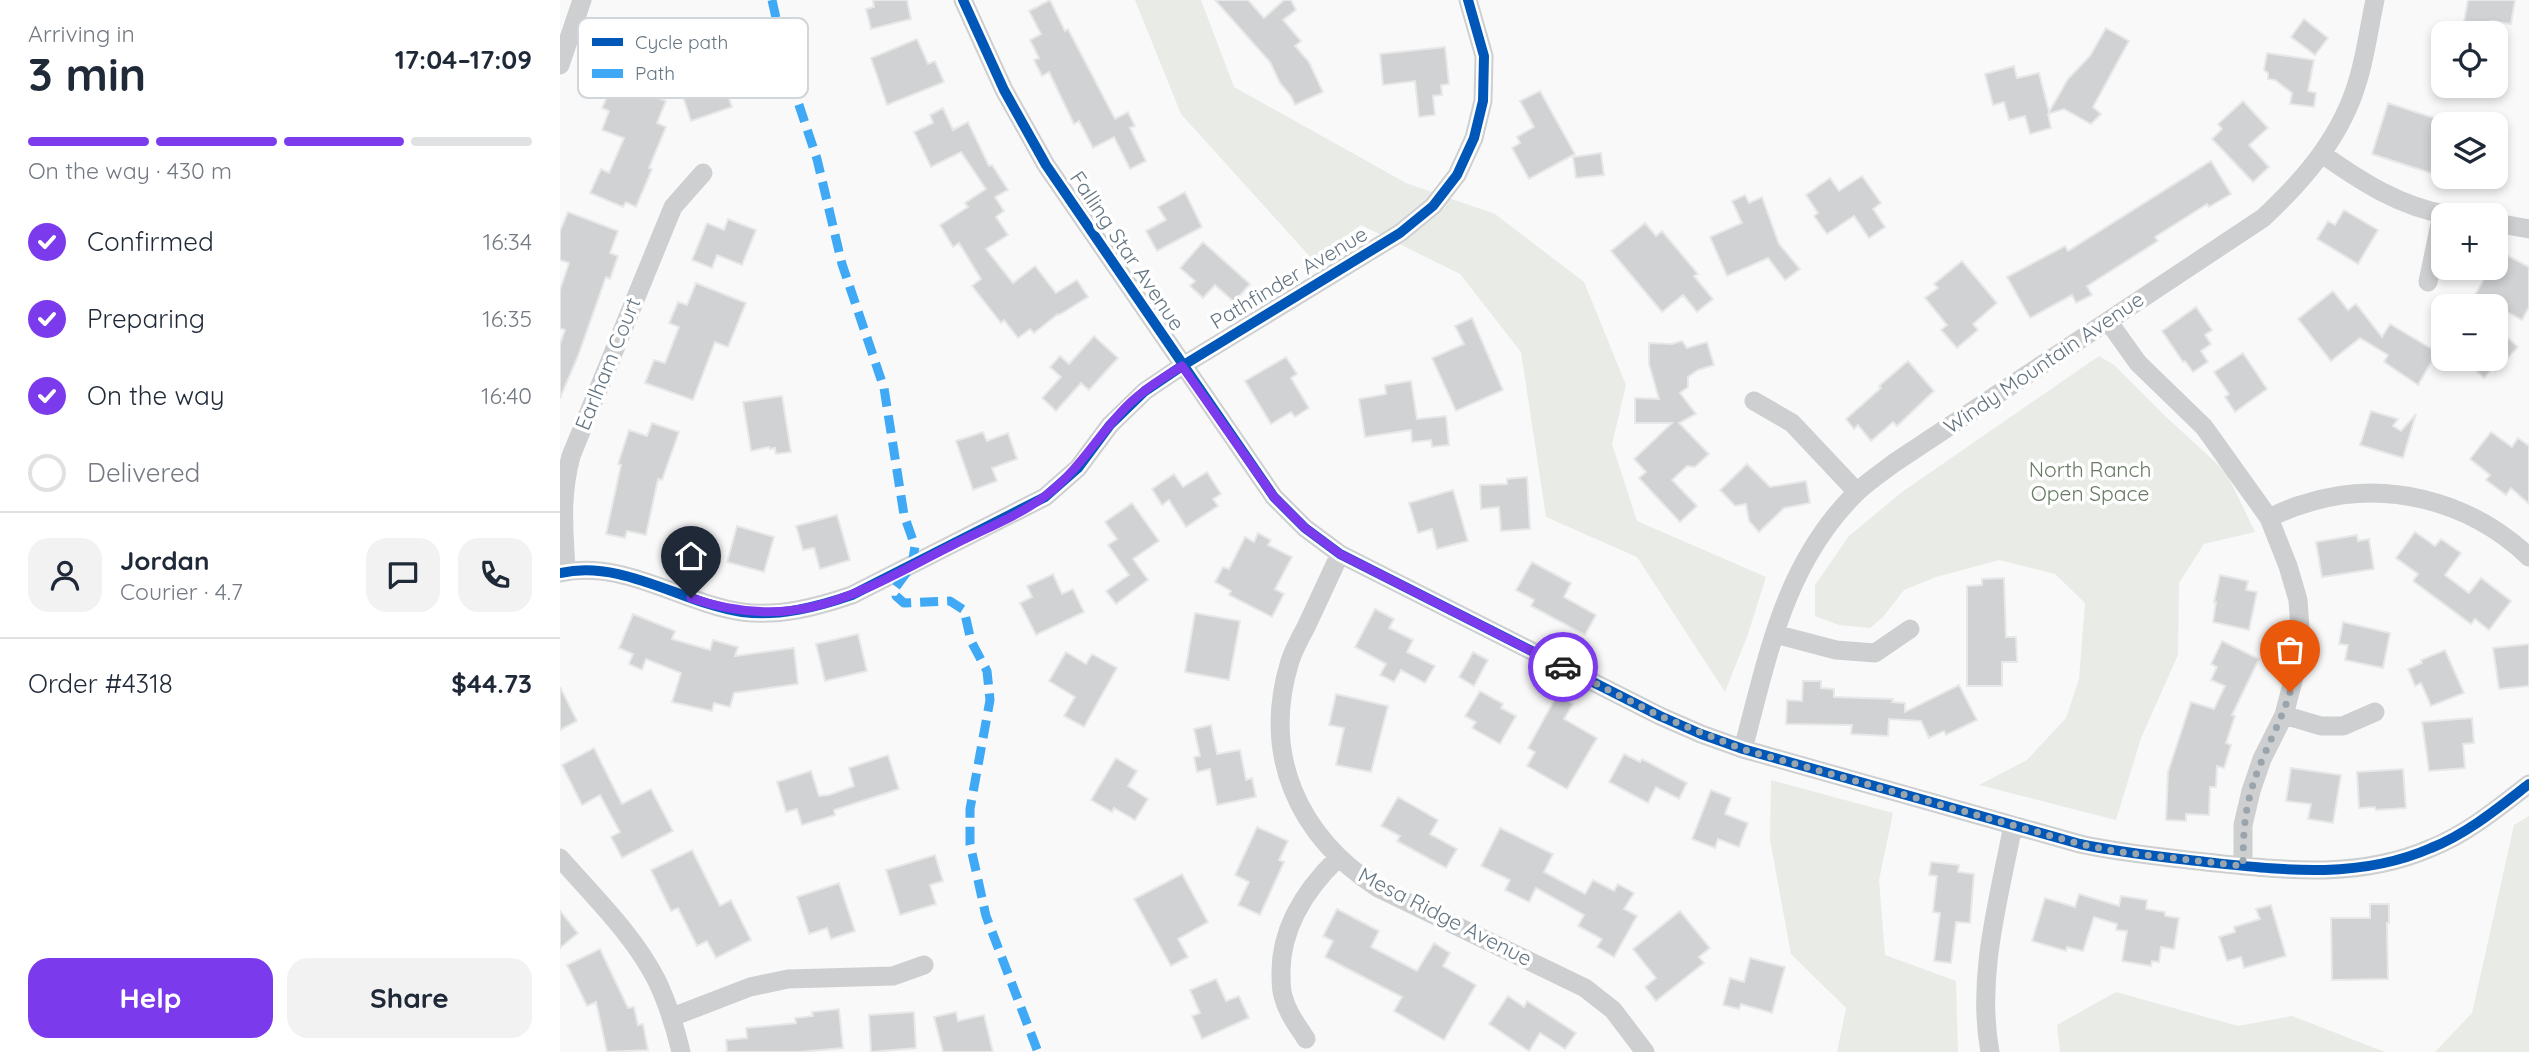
<!DOCTYPE html>
<html lang="en">
<head>
<meta charset="utf-8">
<style>
  :root { --surface:#fff; --page:#f2f2f3; --text:#1f2937; --muted:#747a83; --line:#e0e1e3; --accent:#7c3aed }
  body { margin:0; font-family:Quicksand,sans-serif; background:var(--page); color:var(--text); height:100vh; display:flex; flex-direction:column; font-size:26px; white-space:nowrap }
  * { box-sizing:border-box; margin:0 }
  p { font-size:23px; color:var(--muted) }
  .icon { flex:none; width:38px; height:38px; fill:none; stroke:currentColor; stroke-width:2; stroke-linecap:round; stroke-linejoin:round }
  .map { position:relative; flex:1; overflow:hidden }
  .sheet { display:flex; flex-direction:column; background:var(--surface); width:560px }
  .sheet>* { flex:none }
  .fabs { position:absolute; left:1871px; top:21px; display:grid; gap:14px }
  .fabs a { display:grid; place-items:center; width:77px; height:77px; border-radius:14px; background:var(--surface); box-shadow:0 4px 10px #0003; font-size:35px }
  .pin { position:absolute; display:grid; place-items:center; width:60px; height:60px; color:#fff; margin:-72px -30px; border-radius:50% 50% 50% 0; rotate:-45deg; box-shadow:0 0 7px #0007 }
  .pin .icon { rotate:45deg }
  .courier { position:absolute; display:grid; place-items:center; width:70px; height:70px; margin:-35px; border:5px solid #7c3aed; border-radius:50%; background:#fff; color:#222; box-shadow:0 2px 9px #0007 }
  .head em { font-style:normal; font-weight:700 }
  .head div { display:flex; flex-direction:column-reverse }
  .head { display:flex; align-items:center; justify-content:space-between; height:119px; padding:0 28px }
  h1 { font-size:46px; font-weight:700; line-height:52px }
  .bar { display:grid; grid-template-columns:repeat(4,1fr); gap:10px 7px; align-content:center; height:84px; padding:0 28px }
  .bar i { height:9px; border-radius:5px; background:var(--line) }
  .bar .on { background:var(--accent) }
  .bar p { grid-column:span 4 }
  .line { display:flex; align-items:center; gap:18px; padding:0 28px; border-top:2px solid var(--line) }
  .line div { flex:1 }
  .round { display:grid; place-items:center; flex:none; width:74px; height:74px; border-radius:21px; background:var(--page) }
  ol { padding:0 28px; list-style:none }
  li { display:flex; align-items:center; gap:21px; height:77px }
  li p { margin-inline-start:auto }
  li .icon { padding:7px; border-radius:50%; background:var(--accent); color:#fff; stroke-width:4 }
  li:last-child { color:var(--muted) }
  li i { width:38px; height:38px; border:4px solid var(--line); border-radius:50% }
  .cta { display:flex; gap:14px; margin-top:auto; padding:14px 28px }
  .cta a { flex:1; height:80px; border-radius:21px; background:var(--accent); color:#fff; font-size:28px; font-weight:700; line-height:80px; text-align:center }
  .cta a+a { background:var(--page); color:var(--text) }
  main { display:flex; flex:1; min-height:0 }
  .map>svg:first-child { display:block }
</style>
</head>
<body>
<main>
<section class="sheet">
<div class="head"><div><h1>3 min</h1><p>Arriving in</p></div><em>17:04–17:09</em></div>
<div class="bar"><i class="on"></i><i class="on"></i><i class="on"></i><i></i><p>On the way · 430 m</p></div>
<ol>
<li><svg class="icon" aria-label="check" viewBox="0 0 24 24"><path d="M5 12l5 5 9-10"/></svg>Confirmed<p>16:34</p></li>
<li><svg class="icon" aria-label="check" viewBox="0 0 24 24"><path d="M5 12l5 5 9-10"/></svg>Preparing<p>16:35</p></li>
<li><svg class="icon" aria-label="check" viewBox="0 0 24 24"><path d="M5 12l5 5 9-10"/></svg>On the way<p>16:40</p></li>
<li><i></i>Delivered</li>
</ol>
<div class="line" style="height:126px"><a class="round"><svg class="icon" aria-label="person" viewBox="0 0 24 24"><circle cx="12" cy="8" r="4"/><path d="M4 21q1-7 8-7t8 7"/></svg></a><div><b>Jordan</b><p>Courier · 4.7</p></div><a class="round"><svg class="icon" aria-label="chat" viewBox="0 0 24 24"><path d="M4 5h16v11H9l-5 4z"/></svg></a><a class="round"><svg class="icon" aria-label="phone" viewBox="0 0 24 24"><path d="M5 4h4l2 5-3 2q2 4 5 5l2-3 5 2v4C11 20 4 13 5 4z"/></svg></a></div>
<div class="line" style="height:91px"><div>Order #4318</div><b>$44.73</b></div>
<div class="cta"><a>Help</a><a>Share</a></div>
</section>
<div class="map">
<svg width="1969" height="1052" viewBox="0 0 1969 1052">
  <rect width="100%" height="100%" fill="#f9f9f9"/>
  <path fill="#e8ebe6" d="M575,0H641L674,87L846,183L935,214L1024,282L1066,385L1052,444L1077,521L1206,577L1188,634L1165,692L1077,557L986,517L961,352L900,274L801,225L753,260L621,114Z
    M1539,356L1554,365L1604,415L1666,472L1695,532L1644,544L1619,583L1618,655L1581,738L1556,820L1419,785L1467,760L1506,718L1519,679L1525,603L1495,574L1439,560L1376,577L1344,590L1323,617L1310,628L1279,625L1255,616V585L1289,536L1342,492Z
    M1211,780L1333,813L1319,880L1325,955L1396,981L1398,1052H1277L1286,1008L1231,954L1210,840Z
    M1969,816V1052H1875L1912,1013L1954,825Z
    M1556,992L1678,1026L1732,1016L1825,1052H1500L1497,1025Z"/>
  <path fill="#d0d2d3" stroke="#e8e8e8" stroke-width="2" d="M313,0H347L351,19L311,29L306,9L314,7Z
    M490,0L505,31L508,29L555,119L568,112L575,126L570,128L586,161L570,169L554,137L533,148L519,121L514,124L489,72L482,76L474,60L479,58L470,40L481,34L469,11Z
    M655,0H688L704,18L724,0H731L736,10L723,20L741,41L735,46L749,62L763,92L735,105L731,96L720,83L710,62Z
    M1908,0H1955L1951,24L1931,21L1929,31L1903,27Z
    M1744,19L1768,38L1755,55L1731,37Z
    M1546,28L1569,41L1533,107L1541,114L1531,124L1504,109L1488,114L1491,128L1470,134L1465,116L1449,120L1444,102L1433,105L1425,74L1454,66L1457,78L1479,73L1489,112L1508,79L1530,56Z
    M357,39L368,64L375,61L384,82L327,105L311,58Z
    M885,47L889,84L881,85L882,95L873,96L875,115L859,117L855,81L823,85L820,54Z
    M1707,53L1754,60L1748,91L1756,93L1754,107L1730,104L1732,93L1715,80L1708,79V73L1704,70Z
    M138,72L141,79L160,72L172,107L131,121L117,79Z
    M54,80L106,101L97,123L106,127L89,168L92,169L76,207L66,202L63,207L30,193L41,169L49,173L64,138L42,130L49,111L42,108Z
    M980,91L1015,154L969,179L952,148L960,143L957,137L974,127L960,101Z
    M1683,101L1708,128L1689,145L1709,167L1693,182L1652,139L1662,129L1658,124Z
    M1828,103L1883,121V177L1812,154Z
    M383,108L393,130L408,122L429,166L432,165L448,190L435,197L444,211L436,217L448,235L426,249L453,283L475,266L496,293L517,280L528,297L499,315L498,314L474,333L470,329L458,338L444,320L441,323L412,286L421,279L399,243L393,247L380,225L408,207L405,203L426,189L401,152L371,167L354,132L373,123L370,115Z
    M1041,153L1044,175L1016,178L1013,157Z
    M1651,161L1671,194L1649,207L1647,204L1595,237L1598,241L1527,286L1532,295L1516,303L1512,295L1470,318L1447,277L1505,246L1508,251Z
    M1302,176L1321,203L1313,209L1325,227L1309,238L1294,216L1267,234L1254,216L1258,213L1246,195L1270,178L1279,191Z
    M625,192L642,227L597,251L586,231L606,220L598,207Z
    M1185,195L1189,203L1202,197L1219,244L1240,269L1225,280L1208,258L1167,276L1150,237L1182,223L1172,201Z
    M1784,210L1818,230L1798,264L1757,239L1768,221L1775,225Z
    M8,212L58,231L50,253L58,256L50,279L46,277L18,356L0,398V344L5,330L0,328V290L9,263L0,260V231Z
    M168,219L196,230L182,265L157,255L152,268L132,260L147,223L164,230Z
    M1085,223L1096,236L1102,231L1138,274L1134,276L1153,299L1137,312L1123,295L1102,312L1051,251Z
    M643,242L690,284L674,302L655,285L643,298L630,286L635,281L620,268Z
    M1939,251L1969,267V307L1962,320L1915,295L1930,268H1936V258Z
    M1402,261L1437,303L1413,324L1418,330L1397,348L1381,330L1387,325L1365,298L1378,288L1374,284Z
    M136,283L186,303L168,347L155,342L133,400L85,383L94,360L105,363L119,327L109,323L118,302L127,305Z
    M1773,291L1788,310L1796,304L1822,337L1830,324L1877,352L1858,385L1824,362L1828,355L1800,338L1771,361L1738,319Z
    M1636,307L1652,330L1645,335L1651,344L1641,351L1648,362L1633,372L1625,361L1623,362L1602,331Z
    M912,318L943,390L896,411L872,358L904,344L895,326Z
    M1936,327L1958,347L1936,371V365L1924,378L1903,359H1936Z
    M534,336L558,358L529,390L521,383L496,411L482,398L501,377L490,367L500,356L509,364Z
    M1122,341L1127,348L1147,342L1154,365L1138,370L1128,377V387L1120,393L1136,414L1119,423L1149,454L1135,467L1127,466L1112,480L1137,506L1120,522L1079,478L1086,472L1074,459L1112,423H1075V398L1099,399L1089,364V343L1112,344Z
    M1683,353L1707,389L1675,412L1665,397L1669,394L1654,372Z
    M726,357L737,374L731,378L749,408L735,417L731,412L711,424L685,381Z
    M1348,361L1374,391L1337,426L1333,422L1311,441L1298,425L1294,429L1286,419L1321,388L1319,386Z
    M851,381L857,419L886,416L889,445L872,447L871,440L852,442L851,430L805,437L799,399L826,394L825,385Z
    M222,396L231,452L216,454L215,448L210,449L209,447L191,451L183,402Z
    M1811,411L1838,419L1833,426L1841,431L1856,414L1843,458L1800,445Z
    M92,423L119,432L102,480L98,479L86,535L67,531L65,538L46,534L61,465L58,464L69,430L87,436Z
    M423,432L427,441L448,433L457,459L432,468L437,481L413,490L396,441Z
    M1931,432L1952,447L1958,438L1969,446V504L1951,488L1946,495L1926,480L1930,475L1910,459Z
    M1187,464L1210,487L1246,481L1250,503L1224,508L1199,532L1189,521L1186,504L1175,506L1160,490Z
    M647,472L661,494L653,499L658,506L626,527L609,500L602,505L592,489L614,474L623,487Z
    M967,477L970,529L941,531L939,507L921,509L920,485L947,484V479Z
    M893,490L908,541L877,549L872,529L858,533L849,503Z
    M572,503L599,541L573,559L588,580L556,604L546,591L569,575L548,545L557,539L545,522Z
    M277,515L290,560L260,569L254,548L243,550L236,526Z
    M177,526L214,537L204,572L167,562Z
    M1855,532L1875,546L1881,539L1901,553L1885,575L1909,593L1921,578L1951,601L1929,630L1915,619L1911,624L1853,581L1858,574L1836,558Z
    M698,533L711,540L708,545L732,557L715,589L724,594L712,617L669,595L671,591L655,582L663,567L669,569L685,537L694,542Z
    M1797,535L1798,541L1809,539L1814,569L1762,577L1756,542Z
    M972,562L1011,583L1004,597L1036,615L1025,635L971,606L974,600L956,590Z
    M493,574L502,594L513,589L524,612L476,635L460,603L472,597L467,586Z
    M1660,575L1688,581L1686,590L1697,592L1689,630L1653,622L1656,602H1654Z
    M1444,578L1446,637H1456L1457,662H1442V686H1407V586L1422,585V579Z
    M815,609L834,619L829,628L853,640L847,652L875,666L865,683L841,670L834,682L820,675L826,664L795,647Z
    M635,613L680,621L669,680L625,672Z
    M73,614L115,631L112,639L150,650L153,640L178,647L175,656L234,648L238,684L174,693L170,707L154,703L152,711L112,702L121,673L86,659L82,670L69,664L73,654L59,648Z
    M1783,622L1830,633L1823,668L1785,660L1788,645L1779,644Z
    M298,634L307,671L265,681L256,644Z
    M1662,641L1699,659L1672,715L1675,716L1666,743L1671,745L1664,768L1657,766L1656,787H1650L1649,815L1626,814V821L1606,820L1608,772L1631,702L1654,709L1665,686L1651,680L1657,667L1651,664Z
    M1969,644V686L1939,689L1933,648Z
    M1885,650L1904,693L1871,706L1861,683L1855,686L1848,669L1862,663L1861,660Z
    M506,652L526,664L532,654L557,668L524,727L504,716L515,697L489,681Z
    M913,652L928,660L914,686L899,677Z
    M1243,681H1261V688L1274,689V697L1333,699L1332,702L1345,703V712L1399,685L1417,720L1386,735L1384,731L1369,738L1361,721L1329,719L1328,736L1291,734L1292,725L1226,724L1227,700L1242,701Z
    M0,687L17,721L0,730Z
    M920,691L943,704L941,708L956,716L940,744L912,728L916,722L905,716Z
    M776,694L828,706L811,772L776,765L784,728L769,725Z
    M997,695L1013,704L1004,719L1037,738L1007,789L967,766L975,752L968,748Z
    M1912,718L1914,743L1903,744L1905,768L1869,771L1862,722Z
    M651,725L657,754L680,750L686,780L692,778L696,797L657,805L650,769L637,772L634,757L640,756L634,729Z
    M34,748L62,804L91,789L113,831L62,858L51,837L60,832L40,795L22,805L2,765Z
    M1064,754L1080,762L1082,759L1127,783L1119,799L1096,787L1088,803L1049,782Z
    M328,755L339,789L274,810L275,815L242,825L237,809L226,812L217,782L251,771L259,796L269,795L294,786L289,768Z
    M556,758L577,771L568,786L588,799L575,820L554,808L552,812L531,800Z
    M1731,768L1781,775L1773,823L1748,819L1751,804L1726,801Z
    M1843,769L1846,808L1816,810L1815,807L1799,808L1797,772Z
    M1151,790L1171,798L1165,814L1188,823L1179,847L1158,839L1155,848L1132,839Z
    M838,797L878,820L870,834L897,849L886,868L837,841L840,836L821,826Z
    M697,827L728,841L719,860L724,862L700,915L678,905L689,882L675,875Z
    M940,828L993,854L984,872L1025,894L1033,880L1054,891L1058,884L1074,893L1064,909L1077,916L1054,957L1037,947L1042,939L1018,926L1024,915L976,888L969,902L945,890L950,880L921,866Z
    M132,850L160,906L171,900L191,940L156,958L147,941L137,946L118,908L111,911L91,870Z
    M375,855L383,881L370,885L376,904L340,915L326,870Z
    M1371,862L1399,865L1398,872L1414,874L1410,923L1396,922L1391,963L1374,961L1380,913L1373,912L1377,876L1369,875Z
    M622,874L648,922L618,939L628,957L611,966L574,899Z
    M279,883L295,931L271,939L267,928L249,934L237,897Z
    M1519,894L1559,906L1561,896L1587,900L1586,909L1605,912V916L1619,918L1614,949L1601,947L1599,962L1592,961L1591,966L1562,961L1567,931L1556,930L1557,924L1534,917L1523,951L1507,947L1506,951L1472,941L1485,898L1515,907Z
    M1810,904H1829V923H1827L1828,979L1772,980L1771,918H1810Z
    M1711,905L1726,956L1684,968L1681,957L1667,961L1659,937L1675,932L1674,927L1700,919L1696,909Z
    M777,909L819,931L811,947L857,971L874,943L890,953L883,966L916,985L884,1040L834,1011L842,997L765,957L773,941L763,936Z
    M0,911L18,933L0,948Z
    M1120,911L1150,948L1139,957L1144,963L1096,1001L1085,987L1096,978L1073,949Z
    M40,949L68,1008L74,1007L78,1025L83,1024L88,1050L47,1052L36,1002L27,1006L7,965Z
    M1190,958L1225,967L1212,1013L1181,1004L1179,1009L1163,1005L1170,978L1184,982Z
    M656,979L666,1001L679,996L689,1018L642,1039L632,1016L640,1013L630,990Z
    M948,996L964,1007L967,1001L1016,1033L1005,1049L980,1033L969,1051L929,1024Z
    M279,1009L283,1048L239,1052H167L166,1040L187,1038L186,1028L236,1023L235,1018L253,1016L252,1012Z
    M354,1012L356,1048L311,1052L309,1015Z
    M396,1012L398,1021L424,1015L433,1052H383L374,1017Z"/>
  <g fill="none" stroke-linecap="round" stroke-linejoin="round">
    <path stroke="#cecfd0" stroke-width="19" d="M403,0L444,90L486,165L714,497L745,528L780,554L1100,716L1141,734L1183,749L1520,844C1561,853 1603,857 1646,862C1722,870 1798,880 1871,848C1908,833 1938,808 1969,784
      M0,65L22,0
      M1762,154C1802,182 1840,207 1889,215
      M1936,223L1969,229
      M1868,282L1882,214
      M1548,321L1578,363L1644,427L1709,518L1728,566L1738,600L1740,629L1736,669L1724,715L1702,759L1691,791L1683,825V866
      M1194,401L1232,423L1297,492
      M1709,518C1720,513 1732,507 1744,504C1823,478 1909,500 1969,557
      M780,554C769,578 757,603 746,627C740,638 734,649 730,661C701,755 738,836 818,888L1025,988L1053,1010L1085,1052
      M6,571C4,529 0,498 11,456L113,207L143,173
      M0,573C64,559 121,603 182,612C219,617 257,607 292,595L485,497L518,468L550,425L585,391L622,366L840,233L873,206L897,175L914,138L923,101L924,56L908,0
      M1215,634L1276,650L1315,653L1350,629
      M1724,715L1761,726H1783L1815,712
      M1183,749C1208,656 1224,564 1296,493C1307,482 1321,473 1334,463L1703,218C1744,180 1782,136 1798,80C1806,54 1809,27 1815,0
      M0,858C33,896 74,935 97,981C108,1004 115,1027 121,1052
      M112,1017L190,987L228,979L333,976L364,965
      M746,1039C737,1025 727,1012 723,996C721,989 721,982 721,975C720,928 746,889 778,858
      M1430,1052C1416,977 1439,899 1453,825"/>
    <path stroke="#3fa9f5" stroke-width="9" stroke-dasharray="18 9" stroke-linecap="butt" d="M212,0L228,72L257,159L282,264L324,388L344,515L355,546L352,565L336,587V596L344,603L390,601L404,610L411,641L427,671L430,700L410,809V844L426,916L478,1052"/>
    <g stroke="#fff" stroke-width="15">
      <path id="cycleway" d="M403,0L444,90L486,165L714,497L745,528L780,554L1100,716L1141,734L1183,749L1520,844C1561,853 1603,857 1646,862C1722,870 1798,880 1871,848C1908,833 1938,808 1969,784
        M0,573C64,559 121,603 182,612C219,617 257,607 292,595L485,497L518,468L550,425L585,391L622,366L840,233L873,206L897,175L914,138L923,101L924,56L908,0"/>
    </g>
    <use href="#cycleway" stroke="#0057b8" stroke-width="10"/>
  </g>
  <g fill="none" stroke-linecap="round" stroke-linejoin="round">
    <path stroke="#99a4ac" stroke-width="7" stroke-dasharray="0 12.6" d="M1003,667L1100,716L1182,749L1520,844L1560,852L1683,866C1683,824 1686,797 1703,758C1712,736 1723,716 1730,692"/>
    <path stroke="#7c3aed" stroke-width="9" d="M131,598C238,635 299,592 391,546C422,530 457,517 485,496C520,470 537,436 567,406C583,390 603,378 622,366L714,497L745,528L780,554L1003,667"/>
  </g>
  <g text-anchor="middle" stroke-width="7" stroke-linejoin="round" paint-order="stroke">
    <g font-size="21" fill="#657683" stroke="#fff">
      <text transform="translate(567 251) rotate(56)" y="7">Falling Star Avenue</text>
      <text transform="translate(729 278) rotate(-31)" y="7">Pathfinder Avenue</text>
      <text transform="translate(1484 363) rotate(-34)" y="7">Windy Mountain Avenue</text>
      <text transform="translate(48 364) rotate(-68)" y="7">Earlham Court</text>
      <text transform="translate(885 917) rotate(27)" y="7">Mesa Ridge Avenue</text>
    </g>
    <g font-size="21" fill="#687a64" stroke="#fff">
      <text x="1530" y="477">North Ranch<tspan x="1530" dy="24">Open Space</tspan></text>
    </g>
  </g>
  <rect x="18" y="18" width="230" height="80" rx="10" fill="#fff" stroke="#d1d6da" stroke-width="2"/>
  <rect x="32" y="38" width="31" height="8" fill="#0057b8"/>
  <rect x="32" y="69" width="31" height="9" fill="#3fa9f5"/>
  <g font-size="19" fill="#657683">
    <text x="75" y="49">Cycle path</text>
    <text x="75" y="80">Path</text>
  </g>
</svg>
<div class="fabs">
<a><svg class="icon" aria-label="locate" viewBox="0 0 24 24"><circle cx="12" cy="12" r="6"/><path d="M12 2v4M12 18v4M2 12h4M18 12h4"/></svg></a>
<a><svg class="icon" aria-label="layers" viewBox="0 0 24 24"><path d="M12 4l9 5-9 5-9-5zM3 14l9 5 9-5"/></svg></a>
<a>+</a>
<a>−</a>
</div>
<div class="pin" style="left:1730px;top:692px;background:#ea580c"><svg class="icon" aria-label="bag" viewBox="0 0 24 24"><path d="M5 8h14l-1 12H6zM9 8a3 3 0 0 1 6 0"/></svg></div>
<div class="pin" style="left:131px;top:598px;background:#1f2937"><svg class="icon" aria-label="home" viewBox="0 0 24 24"><path d="M3 11l9-7 9 7M6 9v11h12V9"/></svg></div>
<div class="courier" style="left:1003px;top:667px"><svg class="icon" aria-label="car" viewBox="0 0 24 24"><path d="M5 17H2v-5l4-1 3-4h7l3 4 3 1v5h-3M9 17h6M6 11h13"/><circle cx="7" cy="17" r="2"/><circle cx="17" cy="17" r="2"/></svg></div>
</div>
</main>
</body>
</html>
